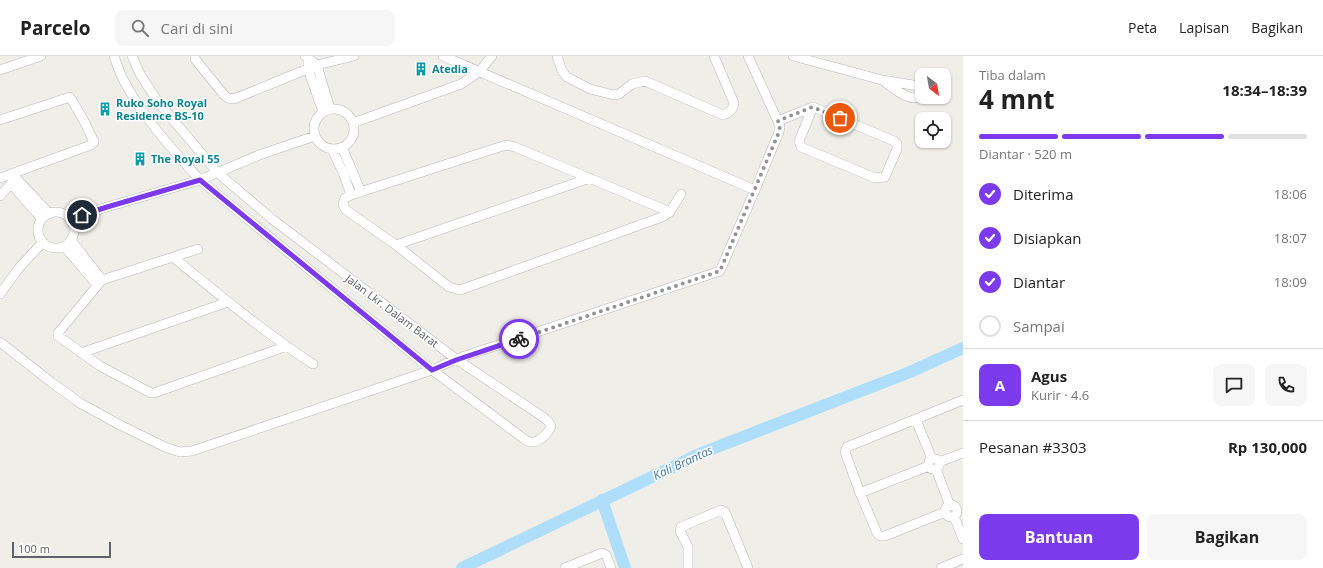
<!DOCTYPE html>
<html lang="id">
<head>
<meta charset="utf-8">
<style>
  :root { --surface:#fff; --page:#f6f6f6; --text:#222; --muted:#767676; --line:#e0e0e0; --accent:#7c3aed }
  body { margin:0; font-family:"Open Sans",sans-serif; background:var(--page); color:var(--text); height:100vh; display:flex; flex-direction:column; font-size:15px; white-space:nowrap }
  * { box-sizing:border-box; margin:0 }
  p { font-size:13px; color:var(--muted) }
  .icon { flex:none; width:22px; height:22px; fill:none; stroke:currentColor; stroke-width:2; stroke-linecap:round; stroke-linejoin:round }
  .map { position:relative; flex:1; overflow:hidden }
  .panel { display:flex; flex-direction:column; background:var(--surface); width:360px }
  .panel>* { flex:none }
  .needle { width:26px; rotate:149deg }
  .tools { position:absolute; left:915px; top:12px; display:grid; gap:8px }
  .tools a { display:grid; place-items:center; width:36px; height:36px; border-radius:8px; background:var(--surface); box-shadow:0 1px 3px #0004; font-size:20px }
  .scale { position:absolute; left:12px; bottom:10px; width:99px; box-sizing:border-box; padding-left:4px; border:2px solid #5f6367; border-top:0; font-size:11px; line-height:14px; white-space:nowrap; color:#5f6367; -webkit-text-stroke:3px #fff; paint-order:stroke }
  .pin { position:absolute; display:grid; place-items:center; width:34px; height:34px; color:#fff; margin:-17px; border:2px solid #fff; border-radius:50%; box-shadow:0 1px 4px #0007 }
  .courier { position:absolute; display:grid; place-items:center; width:40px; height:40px; margin:-20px; border:3px solid #7c3aed; border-radius:50%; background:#fff; color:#222; box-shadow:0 1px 5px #0007 }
  .summary em { font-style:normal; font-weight:700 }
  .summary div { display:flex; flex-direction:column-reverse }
  .summary { display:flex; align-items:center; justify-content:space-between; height:68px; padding:0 16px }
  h1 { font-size:26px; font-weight:700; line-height:30px }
  .bar { display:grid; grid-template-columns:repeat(4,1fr); gap:6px 4px; align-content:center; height:48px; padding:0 16px }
  .bar i { height:5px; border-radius:3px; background:var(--line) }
  .bar .on { background:var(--accent) }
  .bar p { grid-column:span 4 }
  .line { display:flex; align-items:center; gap:10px; padding:0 16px; border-top:1px solid var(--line) }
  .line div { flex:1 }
  .round { display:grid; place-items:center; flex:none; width:42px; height:42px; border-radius:8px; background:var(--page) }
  ol { padding:0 16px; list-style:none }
  li { display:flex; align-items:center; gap:12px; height:44px }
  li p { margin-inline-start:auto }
  li .icon { padding:4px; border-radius:50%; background:var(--accent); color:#fff; stroke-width:4 }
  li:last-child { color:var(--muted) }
  li i { width:22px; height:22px; border:2px solid var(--line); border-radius:50% }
  .button { display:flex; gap:8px; margin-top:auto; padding:8px 16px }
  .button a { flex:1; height:46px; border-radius:8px; background:var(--accent); color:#fff; font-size:16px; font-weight:700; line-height:46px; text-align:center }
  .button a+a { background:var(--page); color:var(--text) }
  header { display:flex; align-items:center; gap:24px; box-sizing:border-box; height:56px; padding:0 20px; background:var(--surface); border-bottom:1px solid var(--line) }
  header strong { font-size:19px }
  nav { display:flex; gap:22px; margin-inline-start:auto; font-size:14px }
  .search { width:280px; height:36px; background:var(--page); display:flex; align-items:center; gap:10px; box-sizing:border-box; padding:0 14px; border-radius:8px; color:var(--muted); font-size:15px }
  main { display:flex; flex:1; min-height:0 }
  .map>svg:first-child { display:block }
</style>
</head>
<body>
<header>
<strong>Parcelo</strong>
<div class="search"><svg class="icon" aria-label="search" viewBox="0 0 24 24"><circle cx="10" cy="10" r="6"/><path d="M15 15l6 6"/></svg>Cari di sini</div>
<nav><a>Peta</a><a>Lapisan</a><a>Bagikan</a></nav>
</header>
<main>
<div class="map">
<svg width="963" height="512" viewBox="0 0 963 512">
  <rect width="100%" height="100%" fill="#f0eee8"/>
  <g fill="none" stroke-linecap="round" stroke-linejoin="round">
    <path stroke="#aedefa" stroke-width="12" d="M602,444L625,512
      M462,512L704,396L910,316L963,292"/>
    <g stroke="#b5b8bb" stroke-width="10">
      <path id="minor" d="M114,0C117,8 119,16 123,23C142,61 172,93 200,124L432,314L523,382C525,384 529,386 532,386C539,387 549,376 551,370L548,365L543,361L456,303L272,163L218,117L158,46L140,18L132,0
        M195,0V3L224,39L228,42L234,43L317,9L354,0
        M305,0L317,9L330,53
        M557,0L562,15L567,21L590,33L614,39L619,38L632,28L645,25L723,59C730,56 733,54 734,47L714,0
        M748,0L780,70L779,76L755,134
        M793,0L882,24L919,30L921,33L919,41C908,46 891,30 882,24
        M308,7V13L323,56
        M0,14L41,0
        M314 73a20 20 0 1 1 40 0a20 20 0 1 1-40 0Z
        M0,64L70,41L84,65L94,86L91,89L0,122
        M778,65L813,51L894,85L897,88V93L885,121L875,122L801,91L799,85L813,51
        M353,67L461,28L479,16L492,0
        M342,91L361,136
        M332,93L344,119L351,139
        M16,122L50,158
        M11,128L42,163
        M0,140L15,123
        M670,156L515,91L506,89L351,139L345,142L343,148L346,154L396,189L449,231L460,234L662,161L670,156L681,138
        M38 174a18 18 0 1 1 36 0a18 18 0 1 1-36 0Z
        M70,163L107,151L200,124L259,99L315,80
        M71,184L102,224
        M396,189L590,122
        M64,190L97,229
        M198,193L102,224L58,277V280L100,310L151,337H154L287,290
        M173,201C218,238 264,276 313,308
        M0,238L19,212L43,186
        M0,286L51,326L80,347L118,368L165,391L180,396L192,395L432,314L456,303L720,215L755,134L443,0
        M81,297L228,246
        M916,364L932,403
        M928.5 408a5.5 5.5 0 1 1 11 0a5.5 5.5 0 1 1-11 0Z
        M939,406L963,397
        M936,413L950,450
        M860,437L929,410
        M945 455a6 6 0 1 1 12 0a6 6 0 1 1-12 0Z
        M945,456L885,480H880L877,477L860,437L845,396L847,391L963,344
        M954,460L963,483
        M565,512L602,497L606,499L611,512
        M688,512V491L680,475L681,471L721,454L725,456L748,512
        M941,512L963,503"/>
    </g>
    <use href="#minor" stroke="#fff" stroke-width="9"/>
  </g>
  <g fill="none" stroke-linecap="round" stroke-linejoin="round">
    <path stroke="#929494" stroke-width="4" stroke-dasharray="0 7.2" d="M519,283L720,215L779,76L780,70L778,65L812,51L840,62"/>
    <path stroke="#7c3aed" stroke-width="5" d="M82,159L107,151L200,124L432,314L456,304L519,283"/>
  </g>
  <defs>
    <g id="building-bare" transform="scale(1.08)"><path d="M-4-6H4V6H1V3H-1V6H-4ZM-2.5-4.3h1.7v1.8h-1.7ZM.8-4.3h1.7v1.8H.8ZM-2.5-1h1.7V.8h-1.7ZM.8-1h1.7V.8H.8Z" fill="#0f9aa8" stroke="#fff" stroke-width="2.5" paint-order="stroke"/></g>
  </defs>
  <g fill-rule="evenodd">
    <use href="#building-bare" x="421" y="13"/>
    <use href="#building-bare" x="105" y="53"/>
    <use href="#building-bare" x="140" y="103"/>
  </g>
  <g text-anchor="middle" stroke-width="3" stroke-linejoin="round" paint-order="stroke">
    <g font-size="11" font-weight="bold" fill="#0d838f" stroke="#fff" text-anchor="start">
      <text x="432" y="17">Atedia</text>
      <text x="116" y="51">Ruko Soho Royal<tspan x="116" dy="13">Residence BS-10</tspan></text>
      <text x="151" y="107">The Royal 55</text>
    </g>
    <g font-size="11" fill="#5f6367" stroke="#fff">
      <text transform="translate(392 255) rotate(37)" y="4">Jalan Lkr. Dalam Barat</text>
    </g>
    <g font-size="12" font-style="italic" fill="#477aa4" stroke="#fff">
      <text transform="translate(683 407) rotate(-25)" y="4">Kali Brantas</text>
    </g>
  </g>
</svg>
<div class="tools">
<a><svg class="needle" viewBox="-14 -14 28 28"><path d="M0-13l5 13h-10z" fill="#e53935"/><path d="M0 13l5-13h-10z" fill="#767676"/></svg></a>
<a><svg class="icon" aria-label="locate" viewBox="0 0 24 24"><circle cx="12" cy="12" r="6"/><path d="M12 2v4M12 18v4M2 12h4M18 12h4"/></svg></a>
</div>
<div class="scale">100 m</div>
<div class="pin" style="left:840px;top:62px;background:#ea580c"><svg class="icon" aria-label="bag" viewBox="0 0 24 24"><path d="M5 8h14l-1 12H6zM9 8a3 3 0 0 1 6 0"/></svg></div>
<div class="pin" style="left:82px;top:159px;background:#1f2937"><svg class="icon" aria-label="home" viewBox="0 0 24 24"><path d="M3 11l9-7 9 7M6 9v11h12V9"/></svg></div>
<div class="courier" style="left:519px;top:283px"><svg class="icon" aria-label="bike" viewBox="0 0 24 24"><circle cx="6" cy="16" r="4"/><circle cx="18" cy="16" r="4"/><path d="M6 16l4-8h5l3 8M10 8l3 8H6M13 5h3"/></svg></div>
</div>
<section class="panel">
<div class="summary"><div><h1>4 mnt</h1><p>Tiba dalam</p></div><em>18:34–18:39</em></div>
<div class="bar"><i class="on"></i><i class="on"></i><i class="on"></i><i></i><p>Diantar · 520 m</p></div>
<ol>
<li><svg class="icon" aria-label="check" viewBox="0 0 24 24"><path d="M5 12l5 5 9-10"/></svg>Diterima<p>18:06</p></li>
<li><svg class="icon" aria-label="check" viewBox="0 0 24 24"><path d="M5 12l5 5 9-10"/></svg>Disiapkan<p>18:07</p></li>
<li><svg class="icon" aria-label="check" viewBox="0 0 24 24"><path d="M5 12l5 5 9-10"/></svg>Diantar<p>18:09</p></li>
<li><i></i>Sampai</li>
</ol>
<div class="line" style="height:72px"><b class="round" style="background:var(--accent);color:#fff">A</b><div><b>Agus</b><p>Kurir · 4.6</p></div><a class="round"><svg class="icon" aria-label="chat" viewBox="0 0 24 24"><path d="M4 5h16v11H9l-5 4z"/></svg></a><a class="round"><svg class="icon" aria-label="phone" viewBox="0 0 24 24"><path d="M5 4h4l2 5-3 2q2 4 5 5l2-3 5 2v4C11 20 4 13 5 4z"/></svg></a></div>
<div class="line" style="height:52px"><div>Pesanan #3303</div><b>Rp 130,000</b></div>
<div class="button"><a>Bantuan</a><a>Bagikan</a></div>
</section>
</main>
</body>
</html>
